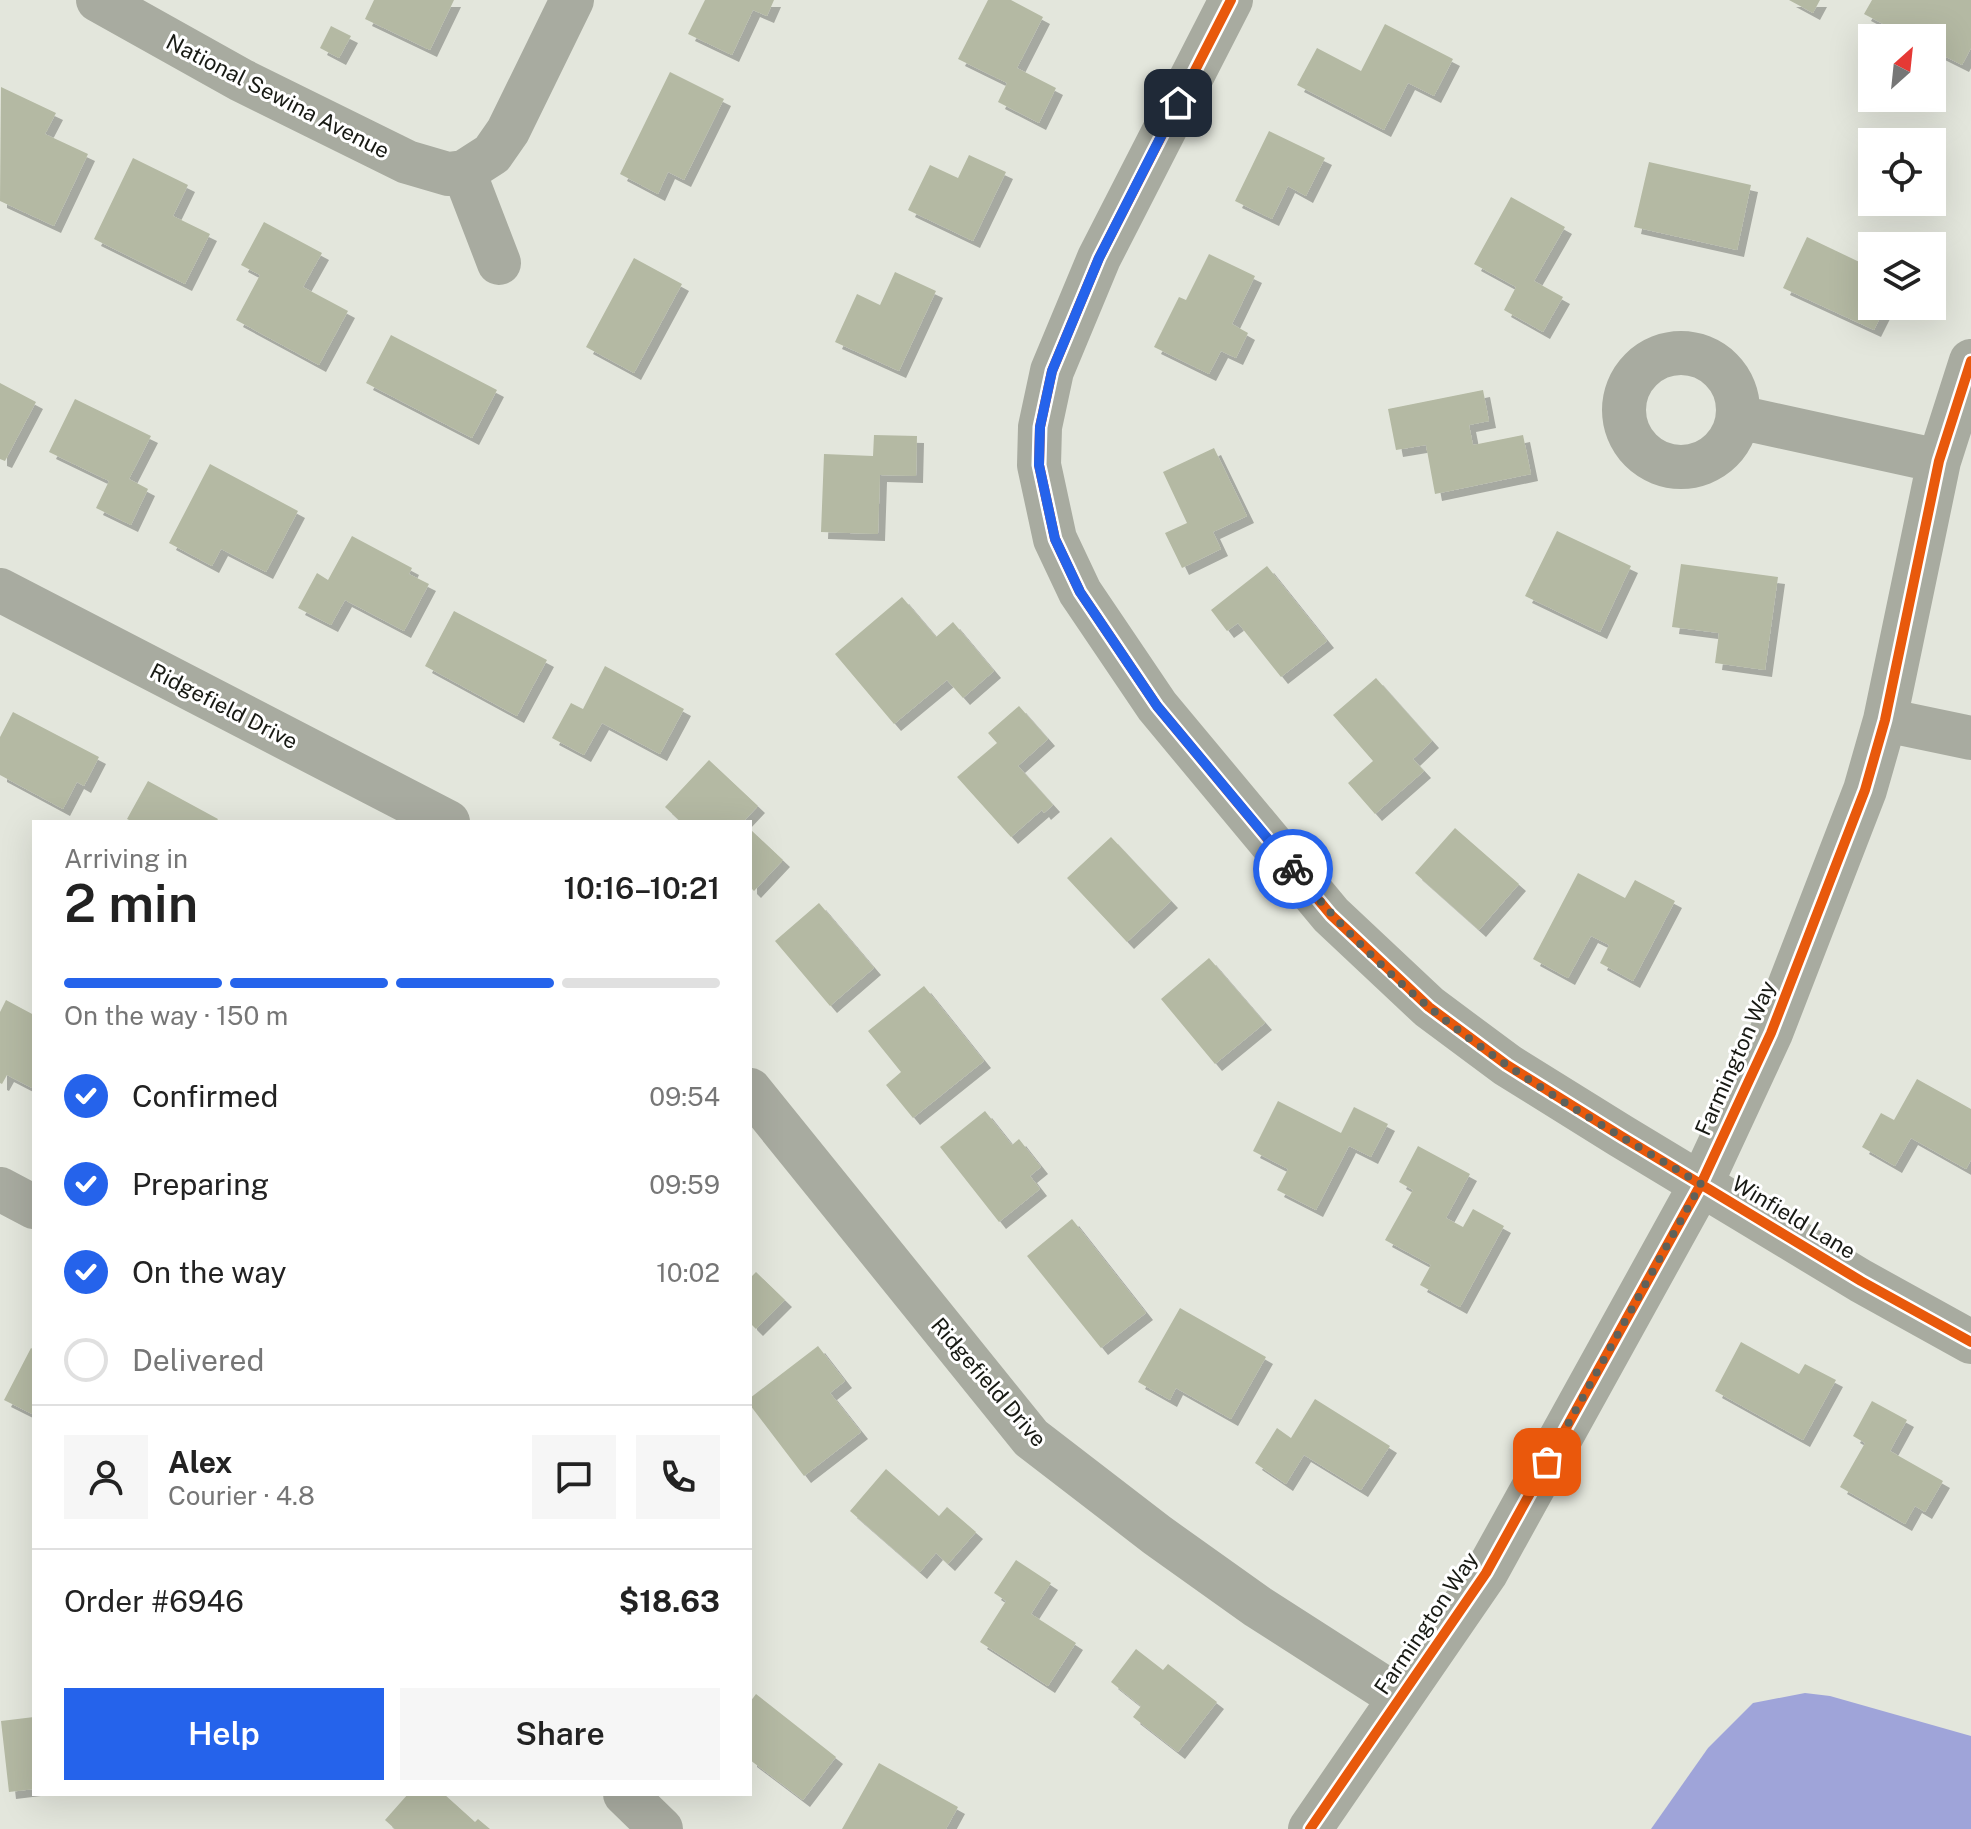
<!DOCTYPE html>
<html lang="en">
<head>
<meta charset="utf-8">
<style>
  :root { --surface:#fff; --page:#f6f6f6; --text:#222; --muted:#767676; --line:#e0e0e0; --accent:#2563eb }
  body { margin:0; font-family:"Public Sans",sans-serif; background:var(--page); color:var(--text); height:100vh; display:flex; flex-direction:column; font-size:30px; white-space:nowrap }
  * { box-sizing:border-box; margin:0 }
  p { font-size:26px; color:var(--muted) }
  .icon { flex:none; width:44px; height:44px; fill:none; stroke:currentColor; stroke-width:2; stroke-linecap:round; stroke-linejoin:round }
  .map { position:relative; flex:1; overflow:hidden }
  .details { position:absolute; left:32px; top:820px; width:720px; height:976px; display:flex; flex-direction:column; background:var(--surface); border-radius:0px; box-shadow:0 8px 32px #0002 }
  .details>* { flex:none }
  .needle { width:52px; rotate:27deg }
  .controls { position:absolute; left:1858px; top:24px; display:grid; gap:16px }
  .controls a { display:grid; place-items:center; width:88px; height:88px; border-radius:0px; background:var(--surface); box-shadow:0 8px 32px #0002; font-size:40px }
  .pin { position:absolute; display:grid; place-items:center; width:68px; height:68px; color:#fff; margin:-34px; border-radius:16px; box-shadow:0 4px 12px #0006 }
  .courier { position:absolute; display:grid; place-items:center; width:80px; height:80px; margin:-40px; border:6px solid #2563eb; border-radius:50%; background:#fff; color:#222; box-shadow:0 2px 10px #0007 }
  .overview em { font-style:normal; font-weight:600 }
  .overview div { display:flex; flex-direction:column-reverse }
  .overview { display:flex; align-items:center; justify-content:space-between; height:136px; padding:0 32px }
  h1 { font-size:52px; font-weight:600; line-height:60px }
  .bar { display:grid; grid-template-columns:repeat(4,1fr); gap:12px 8px; align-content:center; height:96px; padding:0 32px }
  .bar i { height:10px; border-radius:6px; background:var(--line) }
  .bar .current { background:var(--accent) }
  .bar p { grid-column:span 4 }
  .line { display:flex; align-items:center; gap:20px; padding:0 32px; border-top:2px solid var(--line) }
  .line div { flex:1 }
  .round { display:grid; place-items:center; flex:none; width:84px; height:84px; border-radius:0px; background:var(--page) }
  ol { padding:0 32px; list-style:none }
  li { display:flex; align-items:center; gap:24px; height:88px }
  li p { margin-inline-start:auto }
  li .icon { padding:8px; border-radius:50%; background:var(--accent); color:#fff; stroke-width:4 }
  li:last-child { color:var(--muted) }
  li i { width:44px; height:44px; border:4px solid var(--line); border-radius:50% }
  .button { display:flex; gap:16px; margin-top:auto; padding:16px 32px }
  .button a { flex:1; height:92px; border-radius:0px; background:var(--accent); color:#fff; font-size:32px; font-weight:600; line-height:92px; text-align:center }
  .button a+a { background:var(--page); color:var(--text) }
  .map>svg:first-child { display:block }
</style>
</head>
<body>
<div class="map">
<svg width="1971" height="1829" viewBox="0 0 1971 1829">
  <defs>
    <filter id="shadow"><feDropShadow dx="7" dy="7" stdDeviation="0" flood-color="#0004"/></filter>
  </defs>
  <rect width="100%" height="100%" fill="#e3e6dc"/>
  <path fill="#9fa4d9" d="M1805,1693L1830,1696L1971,1736V1829H1651L1708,1748L1753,1703Z"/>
  <path fill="#b4b9a3" filter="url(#shadow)" d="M374,0H454L430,50L365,19Z
    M705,0H774L767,16L753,10L732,55L688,34Z
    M988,0H1011L1043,17L1017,68L1056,88L1039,123L998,102L1007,83L958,59Z
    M1789,0H1820L1813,13Z
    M1872,0H1971V48L1962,65L1932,50V38H1910L1864,14Z
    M1385,24L1453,59L1434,96L1408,83L1384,130L1297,85L1317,48L1361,71Z
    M331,26L351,36L339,58L320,48Z
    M670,72L724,99L684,180L668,172L658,194L620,174Z
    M1,87L56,113L45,134L88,154L54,226L0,201Z
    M1269,131L1325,158L1306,196L1288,186L1272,219L1235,201Z
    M969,155L1006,172L973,241L908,210L930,165L958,178Z
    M133,158L188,185L173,216L210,234L185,284L94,239Z
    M1649,162L1751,185L1737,250L1634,227Z
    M1511,197L1565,227L1534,281L1563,297L1543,332L1504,310L1516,287L1474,264Z
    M264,222L322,253L303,287L348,311L319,365L236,320L260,275L241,265Z
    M1807,237L1872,268V306H1886L1874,330L1783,288Z
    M1209,254L1255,276L1232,324L1248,333L1236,358L1221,351L1209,374L1154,347L1179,297L1186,300Z
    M634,258L682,284L634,373L586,347Z
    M895,272L936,291L899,371L835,342L857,294L880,305Z
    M391,335L497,390L472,438L366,383Z
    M0,383L36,402L5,461L0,459Z
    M1483,390L1489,421L1469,425L1473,445L1523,435L1531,474L1435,494L1426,445L1396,450L1388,409Z
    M75,399L151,436L129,479L148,489L131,525L96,508L109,481L49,452Z
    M874,435L917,436L916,476L880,475L878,534L821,532L824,454L873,456Z
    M1214,448L1247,516L1213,532L1221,549L1182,568L1165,533L1187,523L1163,472Z
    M210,464L298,511L266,572L221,549L212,566L169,543Z
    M1557,531L1631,566L1600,632L1525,596Z
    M352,536L412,568L409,574L429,584L404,631L345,600L331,625L298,608L317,573L328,580Z
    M1681,564L1778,577L1765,670L1715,663L1719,633L1672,627Z
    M1267,566L1327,641L1281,677L1238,623L1227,631L1211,610Z
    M902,597L936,637L953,622L994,671L963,698L947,680L894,724L835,654Z
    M454,611L547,660L517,716L425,666Z
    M605,666L684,709L660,754L602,723L584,755L552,738L571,703L583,709Z
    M1376,678L1432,741L1413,759L1424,771L1375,814L1348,783L1373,761L1333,715Z
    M1019,706L1048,739L1018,766L1053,805L1044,813L1042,810L1011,837L957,777L997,743L988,733Z
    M13,712L99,757L84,786L77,782L63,809L0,775V737Z
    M709,760L758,806L743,822H681L665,807Z
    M148,781L218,819L216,822H133L127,819Z
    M1455,828L1519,884L1479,930L1415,873Z
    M750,829L783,860L754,891L750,887Z
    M1111,837L1171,901L1127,942L1067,878Z
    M1578,873L1625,898L1635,880L1675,901L1633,981L1600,963L1609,945L1591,936L1568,978L1533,959Z
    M819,903L874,968L830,1006L775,941Z
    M1209,958L1265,1023L1215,1064L1161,999Z
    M924,986L984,1061L913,1118L886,1085L901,1072L868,1031Z
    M6,1000L34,1015V1089L7,1075L2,1084L0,1083V1012Z
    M1917,1079L1971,1109V1160L1966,1169L1911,1138L1895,1166L1862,1147L1881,1113L1894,1120Z
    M1278,1101L1341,1133L1354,1107L1388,1124L1371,1157L1349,1146L1316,1210L1277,1190L1288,1169L1253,1151Z
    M985,1111L1012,1145L1019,1139L1041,1167L1030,1176L1040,1189L999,1222L940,1147Z
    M1418,1146L1470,1174L1446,1218L1463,1227L1473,1209L1504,1226L1460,1307L1420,1285L1431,1265L1385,1240L1413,1190L1399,1182Z
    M1072,1219L1146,1313L1101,1348L1027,1256Z
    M756,1272L785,1300L756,1329L750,1323V1278Z
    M1180,1308L1266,1357L1231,1419L1176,1388L1170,1400L1138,1382Z
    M1741,1342L1799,1374L1805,1364L1836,1380L1803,1440L1715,1391Z
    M818,1346L845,1381L830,1393L861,1432L804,1476L750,1405V1398Z
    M31,1348L34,1350V1415L4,1400Z
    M1315,1399L1390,1446L1361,1490L1304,1455L1286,1484L1255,1463L1277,1428L1291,1438Z
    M1872,1401L1907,1420L1890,1451L1943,1481L1925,1512L1915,1506L1905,1524L1840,1487L1865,1443L1853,1436Z
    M886,1469L939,1516L947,1507L976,1532L948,1564L936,1553L920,1572L850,1511Z
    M1016,1560L1051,1583L1031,1614L1076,1643L1048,1686L980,1642L1006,1601L994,1593Z
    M1136,1649L1163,1670L1168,1664L1217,1702L1178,1752L1133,1717L1141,1706L1111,1682Z
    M756,1694L836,1757L803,1800L750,1760V1702Z
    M34,1717V1789L9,1792L1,1721Z
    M879,1763L958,1807L946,1829H842Z
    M408,1794H444L475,1822L478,1819L490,1829H395L385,1820Z"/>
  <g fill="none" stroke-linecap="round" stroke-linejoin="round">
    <path stroke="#a8aba0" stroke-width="44" d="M98,0L241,80L407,162L448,174L464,172L492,154L508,131L572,0
      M1231,0L1099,258L1052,371L1040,427L1039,465L1055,539L1080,592L1157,706L1331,915L1429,1007L1507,1065L1621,1136L1861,1281L1971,1342
      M464,172L499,263
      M1624 410a57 57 0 1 1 114 0a57 57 0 1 1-114 0Z
      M1738,417L1939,461
      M0,590L448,822
      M1885,720L1971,738
      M750,1090L1031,1438L1157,1535L1258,1607L1400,1698
      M0,1189L34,1207
      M625,1794L661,1829
      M1310,1829L1486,1573L1701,1184L1771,1033L1865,790L1885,720L1939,461L1971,361"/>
    <g stroke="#fff" stroke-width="15">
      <path id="cycleway" d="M1231,0L1099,258L1052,371L1040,427L1039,465L1055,539L1080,592L1157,706L1331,915L1429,1007L1507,1065L1621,1136L1861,1281L1971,1342
        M1310,1829L1486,1573L1701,1184L1771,1033L1865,790L1885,720L1939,461L1971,361"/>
    </g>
    <use href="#cycleway" stroke="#e8590c" stroke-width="10"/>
  </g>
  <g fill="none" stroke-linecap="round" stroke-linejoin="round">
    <path stroke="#5f615a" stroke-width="8" stroke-dasharray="0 14.4" d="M1293,869C1333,918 1381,968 1430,1008C1513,1076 1609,1129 1701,1184L1547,1462"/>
    <path stroke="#2563eb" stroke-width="10" d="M1178,103L1099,258L1052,371L1040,427L1039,465L1055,539L1080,592L1157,706L1293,869"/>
  </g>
  <g text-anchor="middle" stroke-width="6" stroke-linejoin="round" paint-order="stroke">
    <g font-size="22" fill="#181a14" stroke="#fff">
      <text transform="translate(278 96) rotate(27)" y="8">National Sewina Avenue</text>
      <text transform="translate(224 706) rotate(27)" y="8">Ridgefield Drive</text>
      <text transform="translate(1735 1058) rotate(-66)" y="8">Farmington Way</text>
      <text transform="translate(1794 1217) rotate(31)" y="8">Winfield Lane</text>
      <text transform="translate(989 1382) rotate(49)" y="8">Ridgefield Drive</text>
      <text transform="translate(1426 1623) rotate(-56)" y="8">Farmington Way</text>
    </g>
  </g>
</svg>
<div class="controls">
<a><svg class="needle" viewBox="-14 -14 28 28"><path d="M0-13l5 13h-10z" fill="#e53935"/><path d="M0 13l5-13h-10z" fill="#767676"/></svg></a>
<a><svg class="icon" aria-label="locate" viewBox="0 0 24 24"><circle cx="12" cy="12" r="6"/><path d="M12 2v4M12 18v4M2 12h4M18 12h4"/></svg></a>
<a><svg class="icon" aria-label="layers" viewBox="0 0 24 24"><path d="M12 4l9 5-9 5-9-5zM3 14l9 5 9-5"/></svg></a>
</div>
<div class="pin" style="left:1547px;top:1462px;background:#ea580c"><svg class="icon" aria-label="bag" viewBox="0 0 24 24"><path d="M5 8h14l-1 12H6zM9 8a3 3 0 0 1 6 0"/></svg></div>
<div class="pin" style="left:1178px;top:103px;background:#1f2937"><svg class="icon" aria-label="home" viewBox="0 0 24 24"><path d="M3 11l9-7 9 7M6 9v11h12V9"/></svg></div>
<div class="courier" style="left:1293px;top:869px"><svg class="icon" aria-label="bike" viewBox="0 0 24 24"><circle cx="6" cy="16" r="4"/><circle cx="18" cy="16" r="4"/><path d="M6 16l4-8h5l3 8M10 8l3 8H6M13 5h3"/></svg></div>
<section class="details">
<div class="overview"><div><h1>2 min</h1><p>Arriving in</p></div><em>10:16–10:21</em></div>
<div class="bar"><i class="current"></i><i class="current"></i><i class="current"></i><i></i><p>On the way · 150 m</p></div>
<ol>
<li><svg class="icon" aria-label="check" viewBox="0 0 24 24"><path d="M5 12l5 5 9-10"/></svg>Confirmed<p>09:54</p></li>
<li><svg class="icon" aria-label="check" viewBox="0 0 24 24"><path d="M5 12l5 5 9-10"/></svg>Preparing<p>09:59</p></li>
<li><svg class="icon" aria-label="check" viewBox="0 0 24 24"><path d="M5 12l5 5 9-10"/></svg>On the way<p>10:02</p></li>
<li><i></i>Delivered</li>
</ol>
<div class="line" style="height:144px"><a class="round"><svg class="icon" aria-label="person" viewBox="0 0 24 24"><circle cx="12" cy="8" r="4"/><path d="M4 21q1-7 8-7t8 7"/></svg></a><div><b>Alex</b><p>Courier · 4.8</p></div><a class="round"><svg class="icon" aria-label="chat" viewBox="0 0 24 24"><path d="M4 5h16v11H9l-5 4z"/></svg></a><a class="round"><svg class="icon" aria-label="phone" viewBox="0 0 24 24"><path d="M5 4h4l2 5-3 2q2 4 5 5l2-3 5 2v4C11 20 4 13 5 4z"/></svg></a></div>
<div class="line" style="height:104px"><div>Order #6946</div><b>$18.63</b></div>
<div class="button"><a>Help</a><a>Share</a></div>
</section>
</div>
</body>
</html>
